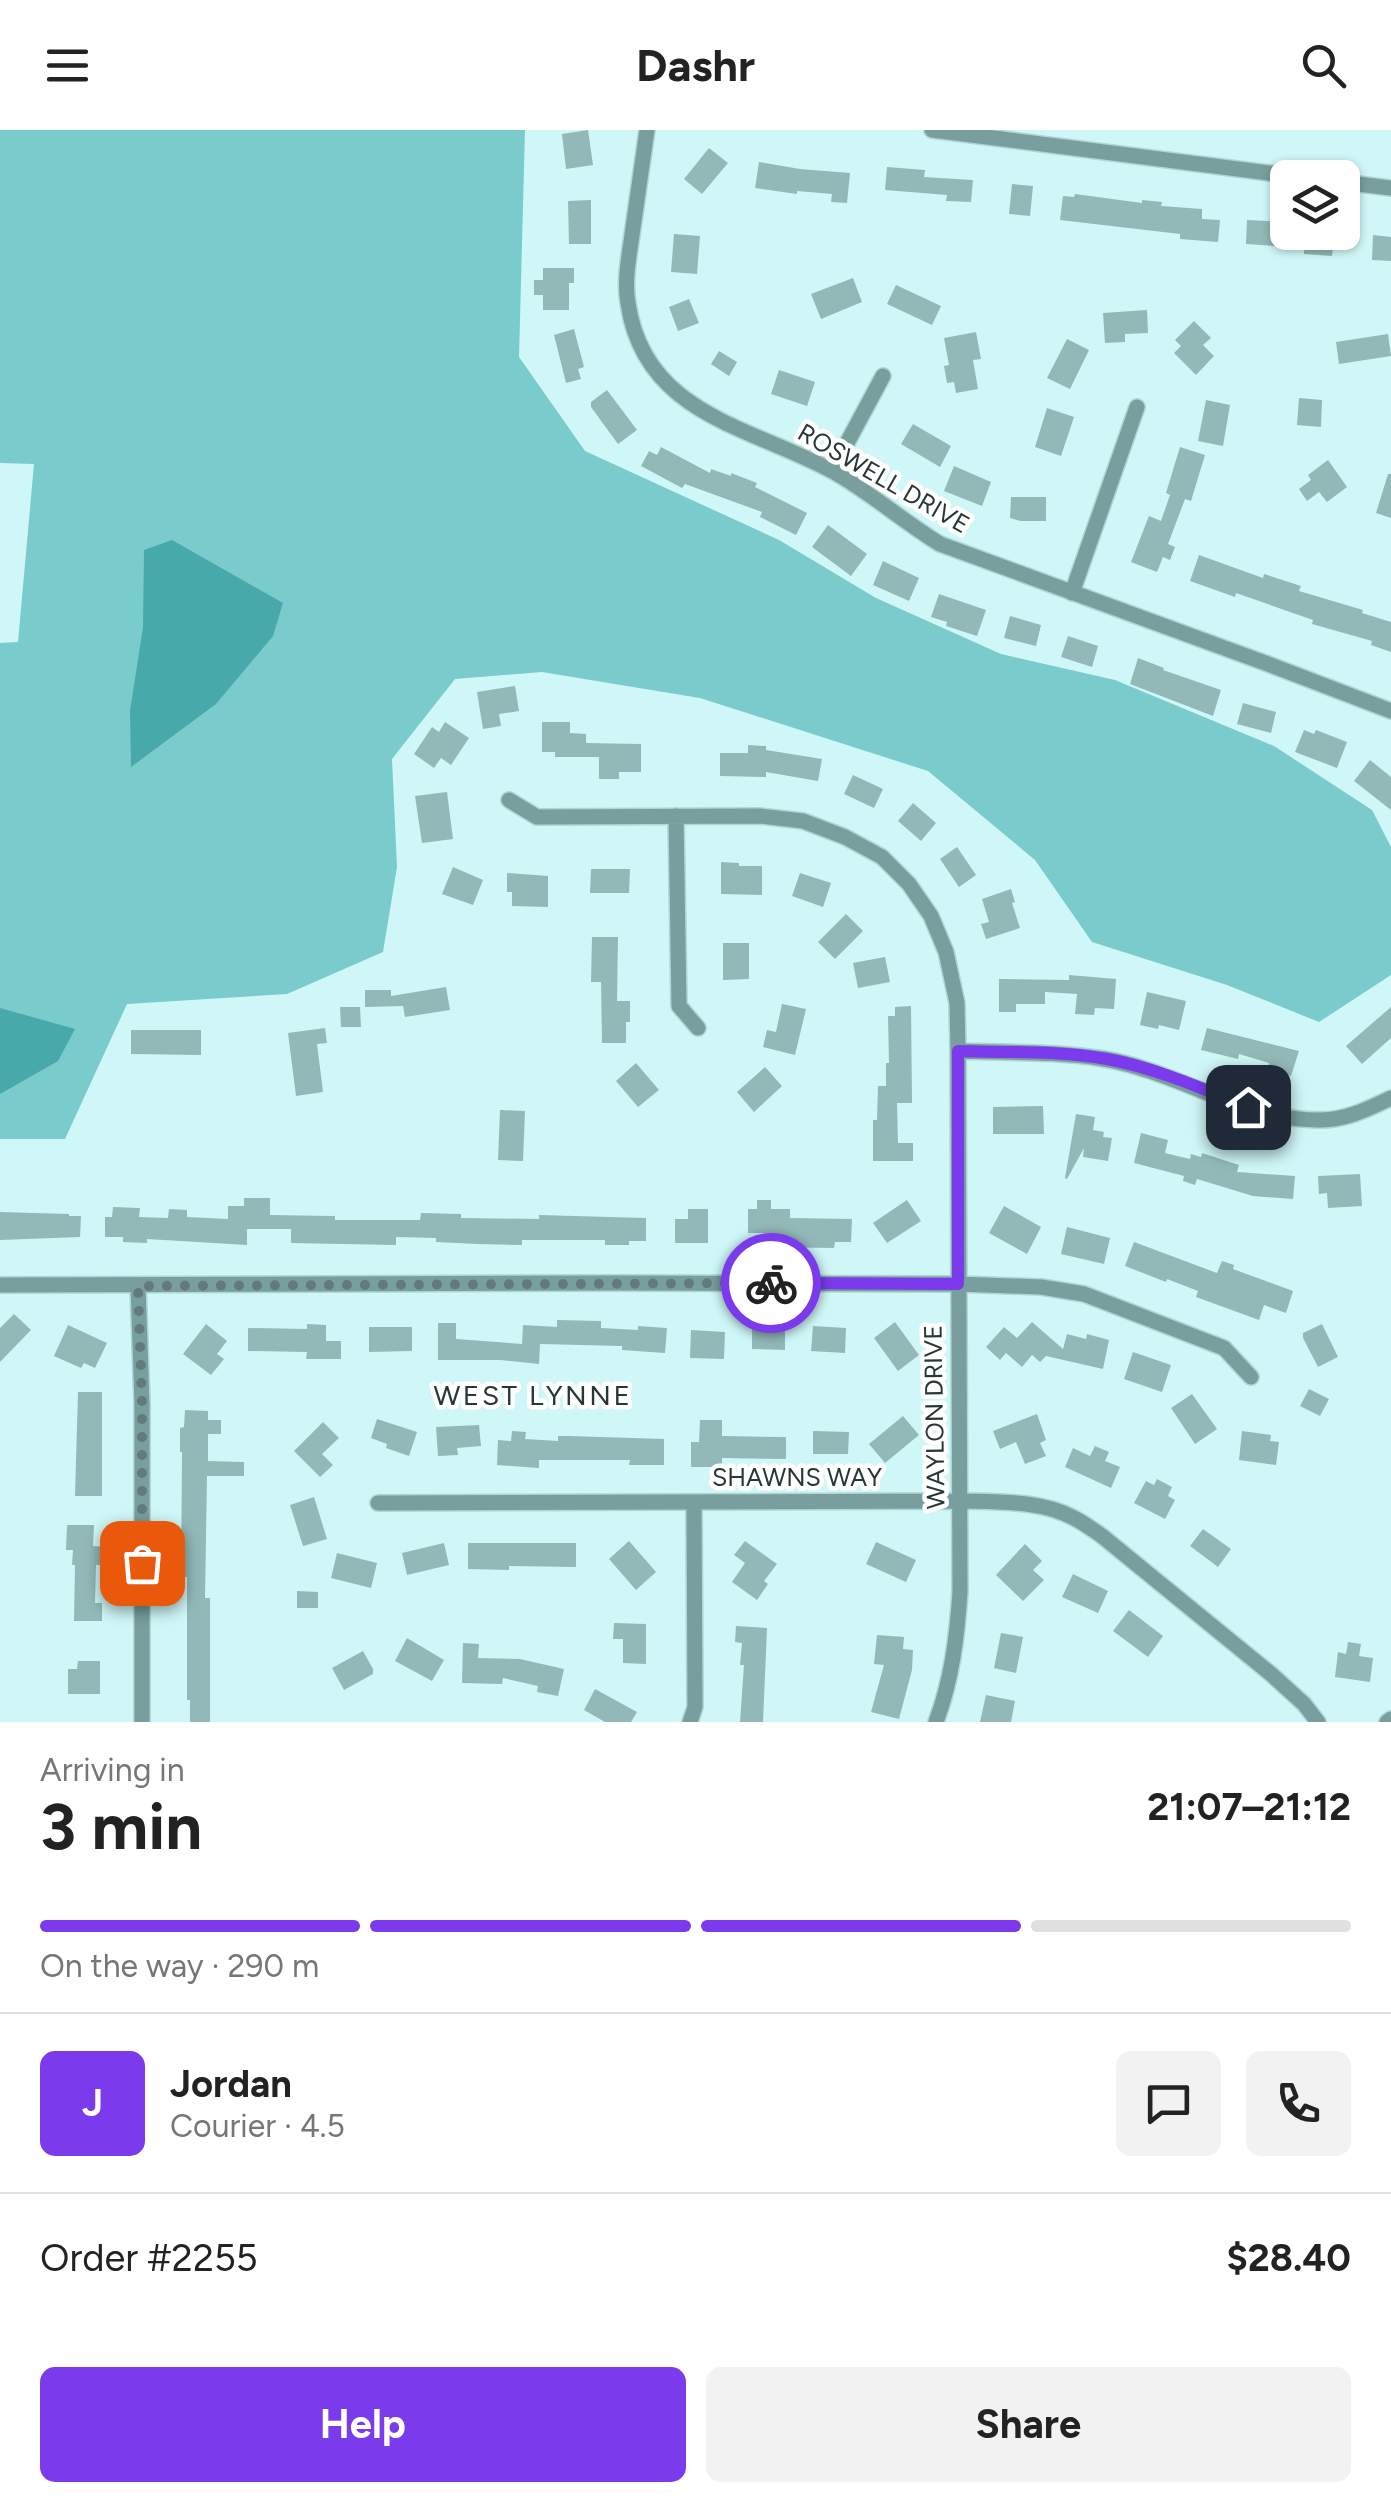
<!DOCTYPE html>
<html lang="en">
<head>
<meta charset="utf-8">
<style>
  :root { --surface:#fff; --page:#f2f2f2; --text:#222; --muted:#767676; --line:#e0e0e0; --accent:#7c3aed }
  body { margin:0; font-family:Figtree,sans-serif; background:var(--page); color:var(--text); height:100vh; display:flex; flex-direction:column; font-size:38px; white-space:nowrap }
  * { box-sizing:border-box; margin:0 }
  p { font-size:32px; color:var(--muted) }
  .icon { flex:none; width:55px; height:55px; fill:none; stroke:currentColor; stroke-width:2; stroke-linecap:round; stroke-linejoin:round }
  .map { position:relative; height:1592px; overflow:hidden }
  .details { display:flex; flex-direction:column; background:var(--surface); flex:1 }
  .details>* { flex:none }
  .buttons { position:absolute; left:1270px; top:30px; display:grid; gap:20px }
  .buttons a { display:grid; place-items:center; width:90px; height:90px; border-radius:15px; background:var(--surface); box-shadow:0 2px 8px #0004; font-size:50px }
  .pin { position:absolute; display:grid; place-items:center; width:85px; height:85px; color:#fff; margin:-42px; border-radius:20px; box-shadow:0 5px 15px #0006 }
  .courier { position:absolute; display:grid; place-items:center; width:100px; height:100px; margin:-50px; border:8px solid #7c3aed; border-radius:50%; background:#fff; color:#222; box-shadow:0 2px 12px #0007 }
  .overview em { font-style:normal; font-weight:700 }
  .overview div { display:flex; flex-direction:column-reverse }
  .overview { display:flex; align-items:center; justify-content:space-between; height:170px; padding:0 40px }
  h1 { font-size:65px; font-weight:700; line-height:75px }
  .bar { display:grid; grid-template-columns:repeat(4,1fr); gap:15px 10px; align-content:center; height:120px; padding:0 40px }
  .bar i { height:12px; border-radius:8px; background:var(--line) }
  .bar .selected { background:var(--accent) }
  .bar p { grid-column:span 4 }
  .line { display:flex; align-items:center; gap:25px; padding:0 40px; border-top:2px solid var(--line) }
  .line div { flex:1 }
  .round { display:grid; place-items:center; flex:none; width:105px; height:105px; border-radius:15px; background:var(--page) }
  .primary-button { display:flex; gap:20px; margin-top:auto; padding:20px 40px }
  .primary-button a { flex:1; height:115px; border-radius:15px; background:var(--accent); color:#fff; font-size:40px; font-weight:700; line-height:115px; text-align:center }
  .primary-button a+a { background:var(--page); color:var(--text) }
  header { display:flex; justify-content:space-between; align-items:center; height:130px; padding:0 40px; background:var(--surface); font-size:45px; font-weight:700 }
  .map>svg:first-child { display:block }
</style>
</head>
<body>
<header><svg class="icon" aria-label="menu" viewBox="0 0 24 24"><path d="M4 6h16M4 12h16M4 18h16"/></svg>Dashr<svg class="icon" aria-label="search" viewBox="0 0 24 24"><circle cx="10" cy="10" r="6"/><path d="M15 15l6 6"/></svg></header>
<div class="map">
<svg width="1391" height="1592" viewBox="0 0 1391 1592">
  <rect width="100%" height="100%" fill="#cff7f7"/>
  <path fill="#7acbcb" d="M0,0H525L519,227L585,321L779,410L876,468L1001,524L1115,550L1274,616L1372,680L1391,717V845L1319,892L1227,855L1092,812L1035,730L928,641L700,568L542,542L455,549L392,629L397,737L383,822L287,864L127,874L65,1009H0V513L18,512L34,334L0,333Z"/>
  <path fill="#48a9aa" d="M172,410L283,473L273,506L216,574L131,637L130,581L143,497L144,420Z
    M0,878L75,899L58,931L0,964Z"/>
  <path fill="#92b9b8" d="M588,0L593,35L566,39L562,4Z
    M709,18L728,33L702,64L684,49Z
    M759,32L800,39L850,43L847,73L831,72L832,64L797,61V64L755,58Z
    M887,37L925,40L924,47L973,50L971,72L946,71L947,65L885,60Z
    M1012,54L1033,56L1030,86L1009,84Z
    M1075,64L1142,73V70L1162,72L1161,76L1202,79V89L1220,90L1218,112L1180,109V104L1060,90L1063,66L1074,67Z
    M591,70V114H569L568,71Z
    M1247,90L1284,92L1283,102L1334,106L1332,126L1304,124V118L1246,114Z
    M674,104L700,106L697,144L671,142Z
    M1373,105L1391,107V131L1372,130Z
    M543,138H574V153H569V180H543V165H534V150H543Z
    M853,148L862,172L821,189L811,164Z
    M896,155L941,176L932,195L887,174Z
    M689,169L699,193L678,201L669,177Z
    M1147,180L1148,203L1125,204V212L1105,213L1103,183Z
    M1194,191L1211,208L1203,215L1214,226L1196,245L1174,223L1181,216L1175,210Z
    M574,199L584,237L578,239L581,249L566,253L554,205Z
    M976,202L981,229L973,230L978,259L956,263L954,252L947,253L944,236L949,235L944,208Z
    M1388,204L1391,226L1339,234L1336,212Z
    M1067,209L1089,220L1070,259L1047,248Z
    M719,221L737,232L729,246L711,234Z
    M779,240L815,252L807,276L771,264Z
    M607,260L637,300L618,314L591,277V272Z
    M1299,268L1322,270L1321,297L1297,295Z
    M1206,270L1230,275L1223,316L1198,311Z
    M1047,278L1074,287L1061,326L1035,317Z
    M913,294L951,316L940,337L901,314Z
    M661,317L710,343L711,339L731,346V343L757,353L755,357L807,383L796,405L760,387L762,382L685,354L682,358L641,336L649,321L657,325Z
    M1180,317L1205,325L1191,371L1185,369L1168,414L1175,417L1170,430L1163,427L1157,442L1131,432L1149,386L1161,391L1170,365L1166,363Z
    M1328,330L1347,357L1327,372L1319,362L1307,371L1299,359L1311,350L1308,345Z
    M954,336L991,352L982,376L944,361Z
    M1388,344H1391V388L1376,383Z
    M1011,367H1046V391H1021L1010,388Z
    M828,395L867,424L851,446L812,417Z
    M1199,425L1263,448L1264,444L1301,456L1299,461L1363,480L1362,483L1391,492V522L1371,515L1372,511L1312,494L1313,490L1236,463L1235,467L1190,451Z
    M883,431L919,448L909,471L873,455Z
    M939,464L986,480L977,506L946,496L947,492L931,487Z
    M1010,486L1041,495L1036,516L1004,508Z
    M1068,506L1098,516L1092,537L1061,527Z
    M1138,528L1164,538L1163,540L1221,560L1213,586L1130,554Z
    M515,556L519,581L499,584L501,596L483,599L477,562Z
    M1243,573L1276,582L1271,603L1237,594Z
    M445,592L469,608L451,635L441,628L434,638L414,624L432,597L439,602Z
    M542,592H570V603L586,604V613L641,614V642H619V649H599V627H555V622H542Z
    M1304,600L1314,604L1316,600L1347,612L1337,638L1295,622Z
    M748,615L766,616V620L822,629L818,651L766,642V647L720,646V623H748Z
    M1370,630L1391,647V680L1354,651Z
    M853,645L883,659L874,678L844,664Z
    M447,662L453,709L422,713L415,666Z
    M913,673L936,693L921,711L898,691Z
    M957,717L976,745L959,757L940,729Z
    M721,732L739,733V736H762V765L721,764Z
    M453,737L483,750L473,775L442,764Z
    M591,739H630L629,763H590Z
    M507,743L548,746V777L512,776V762H507Z
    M800,743L831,753L823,777L792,766Z
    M1011,759L1015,772L1012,773L1020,798L986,809L981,794L989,792L982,769Z
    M846,784L863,801L835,829L818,812Z
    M592,807H618L617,871H630V892H626V913H602L601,852H591Z
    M723,813H749V849L723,850Z
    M885,827L890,852L858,858L853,833Z
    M1069,845L1116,849L1114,879L1095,878L1094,885L1075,884L1077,864L1045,862V874H1016V882H999V849L1069,850Z
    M446,857L450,880L405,887L403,876L365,877V860H391V866Z
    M1147,862L1186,871L1179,900L1159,895L1158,899L1140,895Z
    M782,874L806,879L795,925L763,917L767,900L776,902Z
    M911,876L912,973H897L898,1013H913V1031H873V990H877L878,956H886V933H889L888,886H895V877Z
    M340,877H360L361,897H341Z
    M1391,877V908L1362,934L1346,916Z
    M325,898L327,913L317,914L323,962L296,966L288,903Z
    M1207,898L1299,921L1291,946L1267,939L1269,933L1239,924L1238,929L1201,920Z
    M131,900H201V925L131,924Z
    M636,933L659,960L638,977L616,951Z
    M765,937L782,956L754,982L737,962Z
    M1043,976L1044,1004H993V977Z
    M500,980L525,981L523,1031L498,1030Z
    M1076,984L1095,987L1093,1000L1104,1002L1103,1007L1112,1008L1108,1031L1083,1027L1084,1018L1067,1049L1065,1048Z
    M1141,1003L1168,1010L1165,1023L1190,1029L1191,1024L1201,1027L1202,1023L1239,1035L1237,1042L1295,1046L1293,1069L1253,1066L1197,1049L1195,1055L1183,1051L1184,1046L1134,1033Z
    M1360,1044L1362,1076L1328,1078L1327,1063L1319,1064L1318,1046Z
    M244,1068H270V1085L335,1086V1090H420L421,1083L461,1084V1088L539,1089V1085L646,1088V1111H629V1115H605V1110H522V1115L478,1114L436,1112V1108L396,1107V1115L291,1113V1099H247V1115L147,1109V1113L123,1112V1107H105V1087H112L113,1077L140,1078L139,1087L168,1088L169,1079L187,1080V1087L228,1089V1076H244Z
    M757,1070H771V1079H790V1088L852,1089L851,1112H835L834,1118L771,1117V1103H748V1079H757Z
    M907,1070L921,1091L887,1113L873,1093Z
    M1004,1076L1041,1097L1027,1124L989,1103Z
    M688,1079H708V1113H675V1089H688Z
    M0,1082L69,1084V1086H81L80,1107L0,1110Z
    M1067,1097L1110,1108L1104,1134L1061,1124Z
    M1134,1112L1217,1143L1222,1131L1234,1135L1233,1139L1293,1161L1286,1183L1264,1175L1259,1190L1196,1167L1198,1161L1167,1149L1166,1152L1125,1136Z
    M14,1184L31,1200L0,1232V1198Z
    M557,1190L601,1191V1198L638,1200V1196L667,1198L665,1223L622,1220V1216L540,1214L539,1234L500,1230H438V1193H456V1209L522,1214L523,1195L557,1197Z
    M895,1192L919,1225L898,1241L874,1208Z
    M1032,1192L1063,1219L1067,1204L1086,1209L1087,1204L1109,1210L1103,1239L1046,1226L1040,1232L1032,1225L1022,1237L1006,1223L1000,1230L986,1217L1004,1197L1017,1208Z
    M206,1194L227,1211L217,1224L224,1229L211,1245L183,1224Z
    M307,1194L326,1195V1211H341V1229H306L307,1222L248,1221V1198L307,1199Z
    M1322,1194L1338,1227L1318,1237L1303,1208V1203Z
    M68,1195L107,1213L95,1238L84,1233L81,1238L54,1226Z
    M752,1196H785V1220L752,1219Z
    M813,1196L846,1198L845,1223L811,1221Z
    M369,1197H412V1221L369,1222Z
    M691,1200L725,1202L724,1229L690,1228Z
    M1133,1222L1171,1235L1162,1262L1124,1249Z
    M1309,1259L1329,1269L1320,1286L1300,1276Z
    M78,1262H102V1366H75Z
    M1192,1264L1217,1299L1195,1314L1171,1278Z
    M185,1280L208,1281V1290H221V1304H208V1331L244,1332V1346H207L205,1468H210V1592H190V1570H187V1447H181L182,1322H180V1298L184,1297Z
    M1037,1284L1046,1310L1040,1313L1046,1326L1025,1334L1016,1312L1000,1319L993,1301Z
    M903,1286L919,1305L885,1333L869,1314Z
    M377,1289L417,1302L409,1326L386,1318L387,1314L371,1308Z
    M700,1290H722V1306L786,1307V1329L722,1328V1337H691V1312H699Z
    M323,1292L339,1308L322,1324L333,1335L320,1347L294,1321Z
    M479,1295L481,1316L457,1318L458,1325L438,1326L436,1297Z
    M512,1301L526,1302L525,1309L558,1311V1306H569L664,1309V1335H629L630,1330H539V1338L497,1335L498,1310L511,1311Z
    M813,1301L849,1302L848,1324H813Z
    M1242,1301L1271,1305L1270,1311L1279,1312L1276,1335L1239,1330Z
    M1095,1316L1109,1322L1105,1331L1120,1337L1111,1358L1065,1337L1073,1318L1090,1326Z
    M1157,1349L1172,1357L1168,1366L1175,1370L1165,1389L1134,1373L1146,1351L1154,1355Z
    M314,1367L327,1409L303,1416L290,1375Z
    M67,1395H94L93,1416L110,1417V1435H96L95,1473H102V1491H74L75,1435H72L73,1420H66Z
    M1203,1399L1231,1419L1218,1437L1190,1416Z
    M629,1411L656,1442L636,1460L609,1429Z
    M745,1411L777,1434L764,1451L768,1454L757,1470L732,1452L745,1433L734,1425Z
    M876,1412L916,1430L906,1452L866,1434Z
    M444,1413L449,1435L407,1445L402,1423Z
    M468,1413H576V1437L509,1436V1440L468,1439Z
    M1025,1414L1042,1431L1033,1440L1044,1450L1023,1471L996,1445Z
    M337,1423L377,1433L371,1458L331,1448Z
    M1073,1444L1108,1461L1098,1483L1062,1467Z
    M297,1461L318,1462V1478H297Z
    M1129,1480L1163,1506L1148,1527L1113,1501Z
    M614,1493L646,1494V1534L623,1533V1509H613Z
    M736,1496L767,1498L763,1592H740L744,1535H740L742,1513L735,1512Z
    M1001,1503L1023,1507L1016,1543L994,1538Z
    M877,1505L904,1507L903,1519L913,1520L912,1540L899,1589L871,1582L884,1535L874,1534Z
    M407,1508L444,1530L432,1551L395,1531Z
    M1348,1512L1361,1514L1359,1526L1373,1528L1370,1552L1335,1547L1338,1522L1346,1524Z
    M463,1513L479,1514L478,1528L520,1529L564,1539L558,1566L537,1562L538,1556L503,1548L502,1554L462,1553Z
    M363,1521L373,1539V1544L344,1560L332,1538Z
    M78,1531H100V1564H68V1539H77Z
    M595,1559L637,1582L631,1592H605L584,1580Z
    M986,1565L1015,1571L1011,1592H980Z"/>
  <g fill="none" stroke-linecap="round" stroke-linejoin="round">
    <g stroke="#b1d4d4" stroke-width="18">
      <path id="minor" d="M647,0C642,35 637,70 632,105C629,127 624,151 628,173C644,285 752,297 834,342C871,363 904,392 940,414L1268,534L1391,581
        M932,0L1308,48
        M1342,52L1391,58
        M832,341L883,246
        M1072,463L1137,277
        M509,670L537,687L760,686L803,691L845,707L882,727L909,754L931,786L946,822L957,873L958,921L960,1462C957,1507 952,1549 936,1592
        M676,686L679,876L698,898
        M958,921C1006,923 1056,921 1104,929C1177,941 1243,990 1318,990C1344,991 1368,979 1391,968
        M0,1155L619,1153L958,1154L1041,1157L1084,1164L1224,1218L1251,1247
        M138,1155L142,1274V1592
        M378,1373L960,1371C997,1372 1041,1370 1074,1388C1084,1393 1093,1400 1102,1406L1271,1544L1304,1574L1318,1592
        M690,1592L695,1577L694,1372
        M1387,1592L1391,1589"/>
    </g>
    <use href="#minor" stroke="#799e9e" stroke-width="15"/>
  </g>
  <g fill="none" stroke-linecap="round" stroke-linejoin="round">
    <path stroke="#627a7a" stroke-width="10" stroke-dasharray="0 18" d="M142,1433V1274L138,1156L771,1153"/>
    <path stroke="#7c3aed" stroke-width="12" d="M771,1153L958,1154V921C1007,923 1058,920 1107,929C1156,938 1201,958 1248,977"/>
  </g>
  <g text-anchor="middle" stroke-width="9" stroke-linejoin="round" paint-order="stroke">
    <g font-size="25" fill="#273636" stroke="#fff">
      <text transform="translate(884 348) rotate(30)" y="9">ROSWELL DRIVE</text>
      <text transform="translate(934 1287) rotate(-91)" y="9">WAYLON DRIVE</text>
      <text x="797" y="1356">SHAWNS WAY</text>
    </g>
    <g font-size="28" letter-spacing="2.5" fill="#273636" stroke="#fff">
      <text x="533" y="1275">WEST LYNNE</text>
    </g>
  </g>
</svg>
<div class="buttons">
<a><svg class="icon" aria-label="layers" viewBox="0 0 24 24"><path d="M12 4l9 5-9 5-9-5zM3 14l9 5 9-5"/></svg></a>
</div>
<div class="pin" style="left:142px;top:1433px;background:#ea580c"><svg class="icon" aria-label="bag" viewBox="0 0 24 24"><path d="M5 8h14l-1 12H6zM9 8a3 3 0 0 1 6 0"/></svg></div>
<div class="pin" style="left:1248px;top:977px;background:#1f2937"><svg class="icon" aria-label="home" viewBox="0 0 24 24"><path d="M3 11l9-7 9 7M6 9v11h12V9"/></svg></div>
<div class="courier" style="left:771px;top:1153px"><svg class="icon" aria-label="bike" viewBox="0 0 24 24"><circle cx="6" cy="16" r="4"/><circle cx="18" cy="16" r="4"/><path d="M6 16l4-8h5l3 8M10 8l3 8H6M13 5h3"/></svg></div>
</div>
<section class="details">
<div class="overview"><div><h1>3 min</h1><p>Arriving in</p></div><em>21:07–21:12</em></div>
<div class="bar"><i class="selected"></i><i class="selected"></i><i class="selected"></i><i></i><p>On the way · 290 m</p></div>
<div class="line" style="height:180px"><b class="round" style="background:var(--accent);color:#fff">J</b><div><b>Jordan</b><p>Courier · 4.5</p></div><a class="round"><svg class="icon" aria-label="chat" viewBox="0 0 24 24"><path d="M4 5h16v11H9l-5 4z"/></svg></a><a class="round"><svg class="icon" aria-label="phone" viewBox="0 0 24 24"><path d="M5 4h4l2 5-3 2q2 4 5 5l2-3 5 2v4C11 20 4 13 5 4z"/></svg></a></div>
<div class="line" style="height:130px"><div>Order #2255</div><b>$28.40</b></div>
<div class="primary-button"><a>Help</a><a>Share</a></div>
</section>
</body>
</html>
